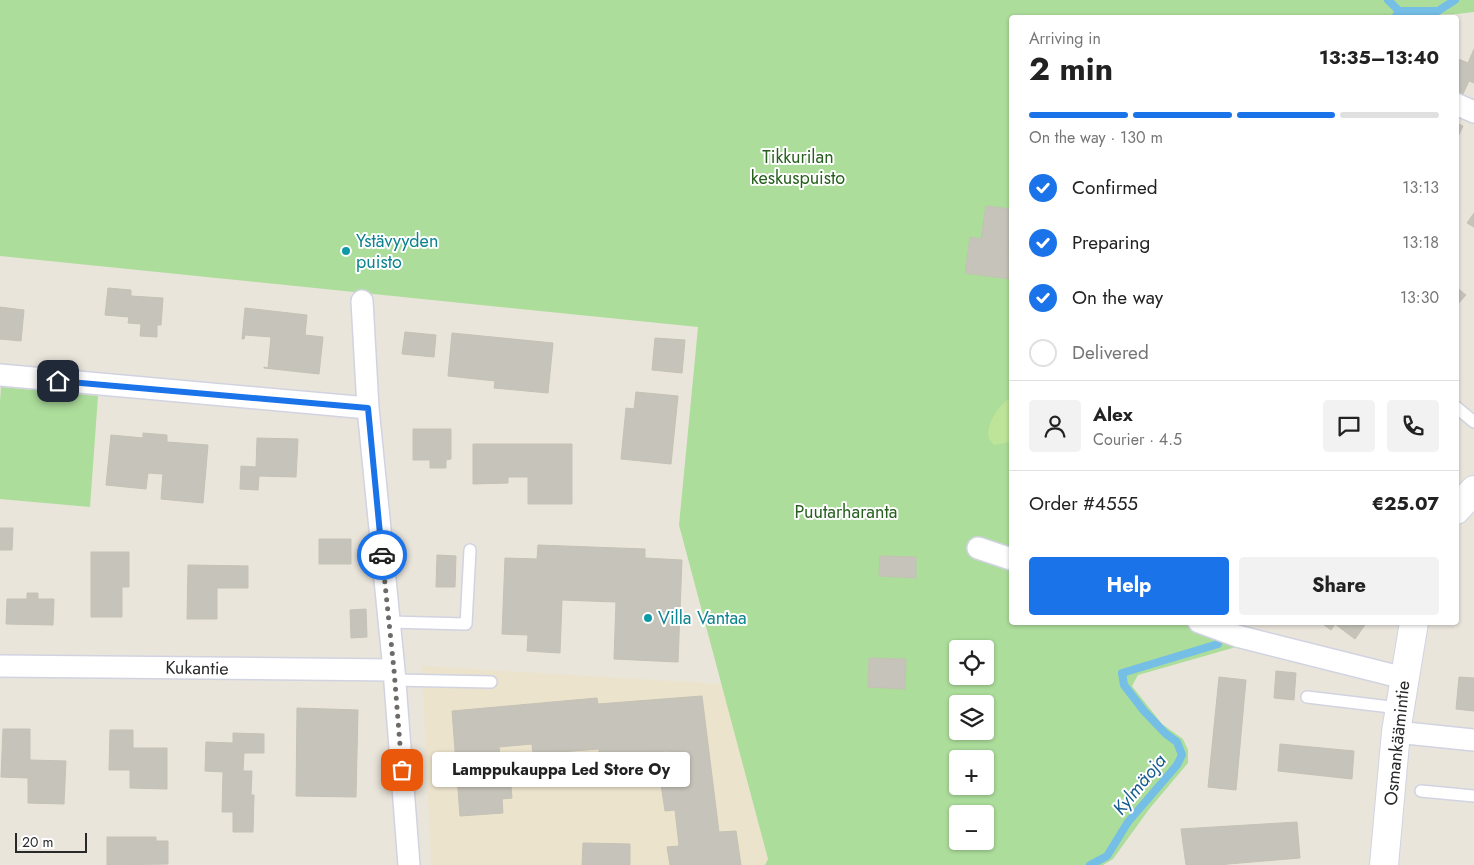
<!DOCTYPE html>
<html lang="en">
<head>
<meta charset="utf-8">
<style>
  :root { --surface:#fff; --page:#f2f2f2; --text:#222; --muted:#767676; --line:#e0e0e0; --accent:#1a73e8 }
  body { margin:0; font-family:Jost,sans-serif; background:var(--page); color:var(--text); height:100vh; display:flex; flex-direction:column; font-size:19px; white-space:nowrap }
  * { box-sizing:border-box; margin:0 }
  p { font-size:16px; color:var(--muted) }
  .icon { flex:none; width:28px; height:28px; fill:none; stroke:currentColor; stroke-width:2; stroke-linecap:round; stroke-linejoin:round }
  .map { position:relative; flex:1; overflow:hidden }
  .side { position:absolute; left:1009px; top:15px; width:450px; height:610px; display:flex; flex-direction:column; background:var(--surface); border-radius:5px; box-shadow:0 1px 4px #0004 }
  .side>* { flex:none }
  .tools { position:absolute; left:949px; top:640px; display:grid; gap:10px }
  .tools a { display:grid; place-items:center; width:45px; height:45px; border-radius:5px; background:var(--surface); box-shadow:0 1px 4px #0004; font-size:25px }
  .scale { position:absolute; left:15px; bottom:12px; width:72px; box-sizing:border-box; padding-left:5px; border:2px solid #292929; border-top:0; font-size:14px; line-height:18px; white-space:nowrap; color:#292929; -webkit-text-stroke:4px #fff; paint-order:stroke }
  .pin { position:absolute; display:grid; place-items:center; width:42px; height:42px; color:#fff; margin:-21px; border-radius:10px; box-shadow:0 2px 8px #0006 }
  .courier { position:absolute; display:grid; place-items:center; width:50px; height:50px; margin:-25px; border:4px solid #1a73e8; border-radius:50%; background:#fff; color:#222; box-shadow:0 1px 6px #0007 }
  .bubble { position:absolute; height:35px; border-radius:5px; background:var(--surface); box-shadow:0 1px 4px #0004; font-size:16px; font-weight:700; line-height:35px; text-align:center }
  .summary em { font-style:normal; font-weight:700 }
  .summary div { display:flex; flex-direction:column-reverse }
  .summary { display:flex; align-items:center; justify-content:space-between; height:85px; padding:0 20px }
  h1 { font-size:32px; font-weight:700; line-height:38px }
  .bar { display:grid; grid-template-columns:repeat(4,1fr); gap:8px 5px; align-content:center; height:60px; padding:0 20px }
  .bar i { height:6px; border-radius:4px; background:var(--line) }
  .bar .current { background:var(--accent) }
  .bar p { grid-column:span 4 }
  .line { display:flex; align-items:center; gap:12px; padding:0 20px; border-top:1px solid var(--line) }
  .line div { flex:1 }
  .round { display:grid; place-items:center; flex:none; width:52px; height:52px; border-radius:5px; background:var(--page) }
  ol { padding:0 20px; list-style:none }
  li { display:flex; align-items:center; gap:15px; height:55px }
  li p { margin-inline-start:auto }
  li .icon { padding:5px; border-radius:50%; background:var(--accent); color:#fff; stroke-width:4 }
  li:last-child { color:var(--muted) }
  li i { width:28px; height:28px; border:2px solid var(--line); border-radius:50% }
  .button { display:flex; gap:10px; margin-top:auto; padding:10px 20px }
  .button a { flex:1; height:58px; border-radius:5px; background:var(--accent); color:#fff; font-size:20px; font-weight:700; line-height:58px; text-align:center }
  .button a+a { background:var(--page); color:var(--text) }
  .map>svg:first-child { display:block }
</style>
</head>
<body>
<div class="map">
<svg width="1474" height="865" viewBox="0 0 1474 865">
  <rect width="100%" height="100%" fill="#eae5db"/>
  <path fill="#ebe3cc" d="M422,666L722,684L768,859L765,865H431Z"/>
  <path fill="#acdd9b" fill-rule="evenodd" d="M0,0H1474V12L1457,14L1425,15L1423,18H1011V622L1216,623L1243,645L1138,675L1132,686L1162,724L1183,739L1188,750V763L1150,808L1113,859L1103,865H765L768,859L679,525L698,327L0,256ZM958,649H985V676H958ZM958,704H985V731H958ZM958,759H985V786H958ZM958,814H985V841H958Z
    M1,387L98,396L90,507L0,499V401Z"/>
  <path fill="#bde498" d="M1011,398V442L994,445C993,443 989,440 989,438C985,426 1000,402 1011,398Z"/>
  <g fill="none" stroke-linecap="round" stroke-linejoin="round">
    <path stroke="#75bee6" stroke-width="8" d="M1388,0L1399,11
      M1395,18L1399,11H1438L1455,0
      M1090,865L1107,856L1128,822L1177,765L1182,755L1177,742L1166,734L1144,711L1124,685L1122,673L1218,644L1220,632"/>
  </g>
  <path fill="#c6c3ba" stroke="#c5c1b5" d="M1474,49V83L1469,81L1463,94L1456,91V58L1468,63Z
    M1456,123L1463,126L1456,141Z
    M986,206L1011,209V230L1008,252H1011V279L965,273L970,237L981,239Z
    M1474,213V227L1467,223Z
    M1456,287L1466,295L1456,306Z
    M108,288L131,290V296L163,298L161,325H157V337L140,336L141,324L128,323L129,317L105,315Z
    M0,307L24,310L21,341L0,339Z
    M245,308L307,315L305,335L323,337L319,374L264,368V367L268,368L271,337L245,335L244,339H242Z
    M405,332L436,335L434,357L402,354Z
    M452,333L553,343L548,393L494,388L495,381L448,376Z
    M655,338L685,340L682,373L652,370Z
    M636,392L678,396L671,464L621,459L626,408L634,409Z
    M413,429H451V459L446,460V468H430V460H413Z
    M143,433L167,435V442L208,445L203,503L161,499L163,474L148,473L146,489L106,485L111,435L143,438Z
    M257,438L298,439L296,477L259,476L258,490L240,489L241,466L256,467Z
    M473,444H572V504H528V477H508V483L473,484Z
    M0,528H13L12,550H0Z
    M319,539H351V564H319Z
    M538,545L645,549V558L682,560L678,662L614,659L616,602L562,600L560,653L527,651L528,635L502,634L505,558L537,559Z
    M91,552H129V587H122V617H91Z
    M437,555L456,556L455,587H436Z
    M880,556L916,557V578L879,576Z
    M188,565L248,566V588H217V619H187Z
    M27,593H38V599H54L53,625L6,624L7,599H27Z
    M366,609L367,637L351,638L350,610Z
    M1320,622H1367L1355,639L1335,624L1331,630Z
    M869,658L906,659L905,689L868,687Z
    M1276,671L1296,673L1294,700L1274,698Z
    M1219,677L1246,680L1236,790L1208,787Z
    M1459,677L1474,678V711L1456,709Z
    M702,696L719,832L736,831L741,865H670L667,847L679,846L675,810L665,811L659,771L670,770L668,751L599,756V749L533,754L532,744L499,747L501,763H509L512,798L502,799L503,813L460,816L452,711L597,698L598,704Z
    M297,708L358,710L356,797L296,796Z
    M3,729H30V760L66,761L64,804L28,803V778L1,777Z
    M110,730H133V748H167V789L130,788V770H109Z
    M233,733L264,734V753H244L243,771H252L251,795H254L253,832H233V812H222L223,772L205,771L206,742L233,743Z
    M1280,744L1354,751L1352,779L1278,771Z
    M1297,822L1300,858L1217,865H1186L1181,829Z
    M107,837H156V841H168V864L107,865Z
    M583,843L630,844V865H582Z"/>
  <g fill="none" stroke-linecap="round" stroke-linejoin="round">
    <g stroke="#d1d3e1" stroke-width="14">
      <path id="service" d="M1456,407L1474,422
        M389,622L466,624L470,550
        M394,680L491,682
        M1307,697L1399,708
        M1421,791L1474,796"/>
    </g>
    <g stroke="#d1d3e1" stroke-width="24">
      <path id="minor" d="M1456,104L1474,112
        M362,301L368,408L394,670L409,865
        M0,375L368,408
        M978,548L1011,559
        M1199,622L1237,636L1404,678
        M0,666L394,670
        M1396,732L1474,740"/>
    </g>
    <g stroke="#d1d3e1" stroke-width="30">
      <path id="tertiary" d="M1456,510L1474,490
        M1384,865L1396,732L1414,622"/>
    </g>
    <use href="#service" stroke="#fff" stroke-width="11"/>
    <use href="#minor" stroke="#fff" stroke-width="21"/>
    <use href="#tertiary" stroke="#fff" stroke-width="28"/>
  </g>
  <g fill="none" stroke-linecap="round" stroke-linejoin="round">
    <path stroke="#6d6b67" stroke-width="5" stroke-dasharray="0 9" d="M382,555L394,670L402,770"/>
    <path stroke="#1a73e8" stroke-width="6" d="M58,381L368,408L382,555"/>
  </g>
  <g fill="#0f9aa8" stroke="#fff" stroke-width="2">
    <circle cx="346" cy="251" r="5"/>
    <circle cx="648" cy="618" r="5"/>
  </g>
  <g text-anchor="middle" stroke-width="4" stroke-linejoin="round" paint-order="stroke">
    <g font-size="18" fill="#27601e" stroke="#fff">
      <text x="798" y="163">Tikkurilan<tspan x="798" dy="21">keskuspuisto</tspan></text>
      <text x="846" y="518">Puutarharanta</text>
    </g>
    <g font-size="18" fill="#0d838f" stroke="#fff" text-anchor="start">
      <text x="356" y="247">Ystävyyden<tspan x="356" dy="21">puisto</tspan></text>
      <text x="658" y="624">Villa Vantaa</text>
    </g>
    <g font-size="18" fill="#292929" stroke="#fff">
      <text transform="translate(197 668) rotate(1)" y="6">Kukantie</text>
      <text transform="translate(1397 743) rotate(-84)" y="6">Osmankäämintie</text>
    </g>
    <g font-size="19" font-style="italic" fill="#165b8f" stroke="#fff">
      <text transform="translate(1139 784) rotate(-51)" y="7">Kylmäoja</text>
    </g>
  </g>
</svg>
<div class="tools">
<a><svg class="icon" aria-label="locate" viewBox="0 0 24 24"><circle cx="12" cy="12" r="6"/><path d="M12 2v4M12 18v4M2 12h4M18 12h4"/></svg></a>
<a><svg class="icon" aria-label="layers" viewBox="0 0 24 24"><path d="M12 4l9 5-9 5-9-5zM3 14l9 5 9-5"/></svg></a>
<a>+</a>
<a>−</a>
</div>
<div class="scale">20 m</div>
<div class="pin" style="left:402px;top:770px;background:#ea580c"><svg class="icon" aria-label="bag" viewBox="0 0 24 24"><path d="M5 8h14l-1 12H6zM9 8a3 3 0 0 1 6 0"/></svg></div>
<div class="pin" style="left:58px;top:381px;background:#1f2937"><svg class="icon" aria-label="home" viewBox="0 0 24 24"><path d="M3 11l9-7 9 7M6 9v11h12V9"/></svg></div>
<div class="courier" style="left:382px;top:555px"><svg class="icon" aria-label="car" viewBox="0 0 24 24"><path d="M5 17H2v-5l4-1 3-4h7l3 4 3 1v5h-3M9 17h6M6 11h13"/><circle cx="7" cy="17" r="2"/><circle cx="17" cy="17" r="2"/></svg></div>
<div class="bubble" style="left:432px;top:752px;width:258px">Lamppukauppa Led Store Oy</div>
<section class="side">
<div class="summary"><div><h1>2 min</h1><p>Arriving in</p></div><em>13:35–13:40</em></div>
<div class="bar"><i class="current"></i><i class="current"></i><i class="current"></i><i></i><p>On the way · 130 m</p></div>
<ol>
<li><svg class="icon" aria-label="check" viewBox="0 0 24 24"><path d="M5 12l5 5 9-10"/></svg>Confirmed<p>13:13</p></li>
<li><svg class="icon" aria-label="check" viewBox="0 0 24 24"><path d="M5 12l5 5 9-10"/></svg>Preparing<p>13:18</p></li>
<li><svg class="icon" aria-label="check" viewBox="0 0 24 24"><path d="M5 12l5 5 9-10"/></svg>On the way<p>13:30</p></li>
<li><i></i>Delivered</li>
</ol>
<div class="line" style="height:90px"><a class="round"><svg class="icon" aria-label="person" viewBox="0 0 24 24"><circle cx="12" cy="8" r="4"/><path d="M4 21q1-7 8-7t8 7"/></svg></a><div><b>Alex</b><p>Courier · 4.5</p></div><a class="round"><svg class="icon" aria-label="chat" viewBox="0 0 24 24"><path d="M4 5h16v11H9l-5 4z"/></svg></a><a class="round"><svg class="icon" aria-label="phone" viewBox="0 0 24 24"><path d="M5 4h4l2 5-3 2q2 4 5 5l2-3 5 2v4C11 20 4 13 5 4z"/></svg></a></div>
<div class="line" style="height:65px"><div>Order #4555</div><b>€25.07</b></div>
<div class="button"><a>Help</a><a>Share</a></div>
</section>
</div>
</body>
</html>
